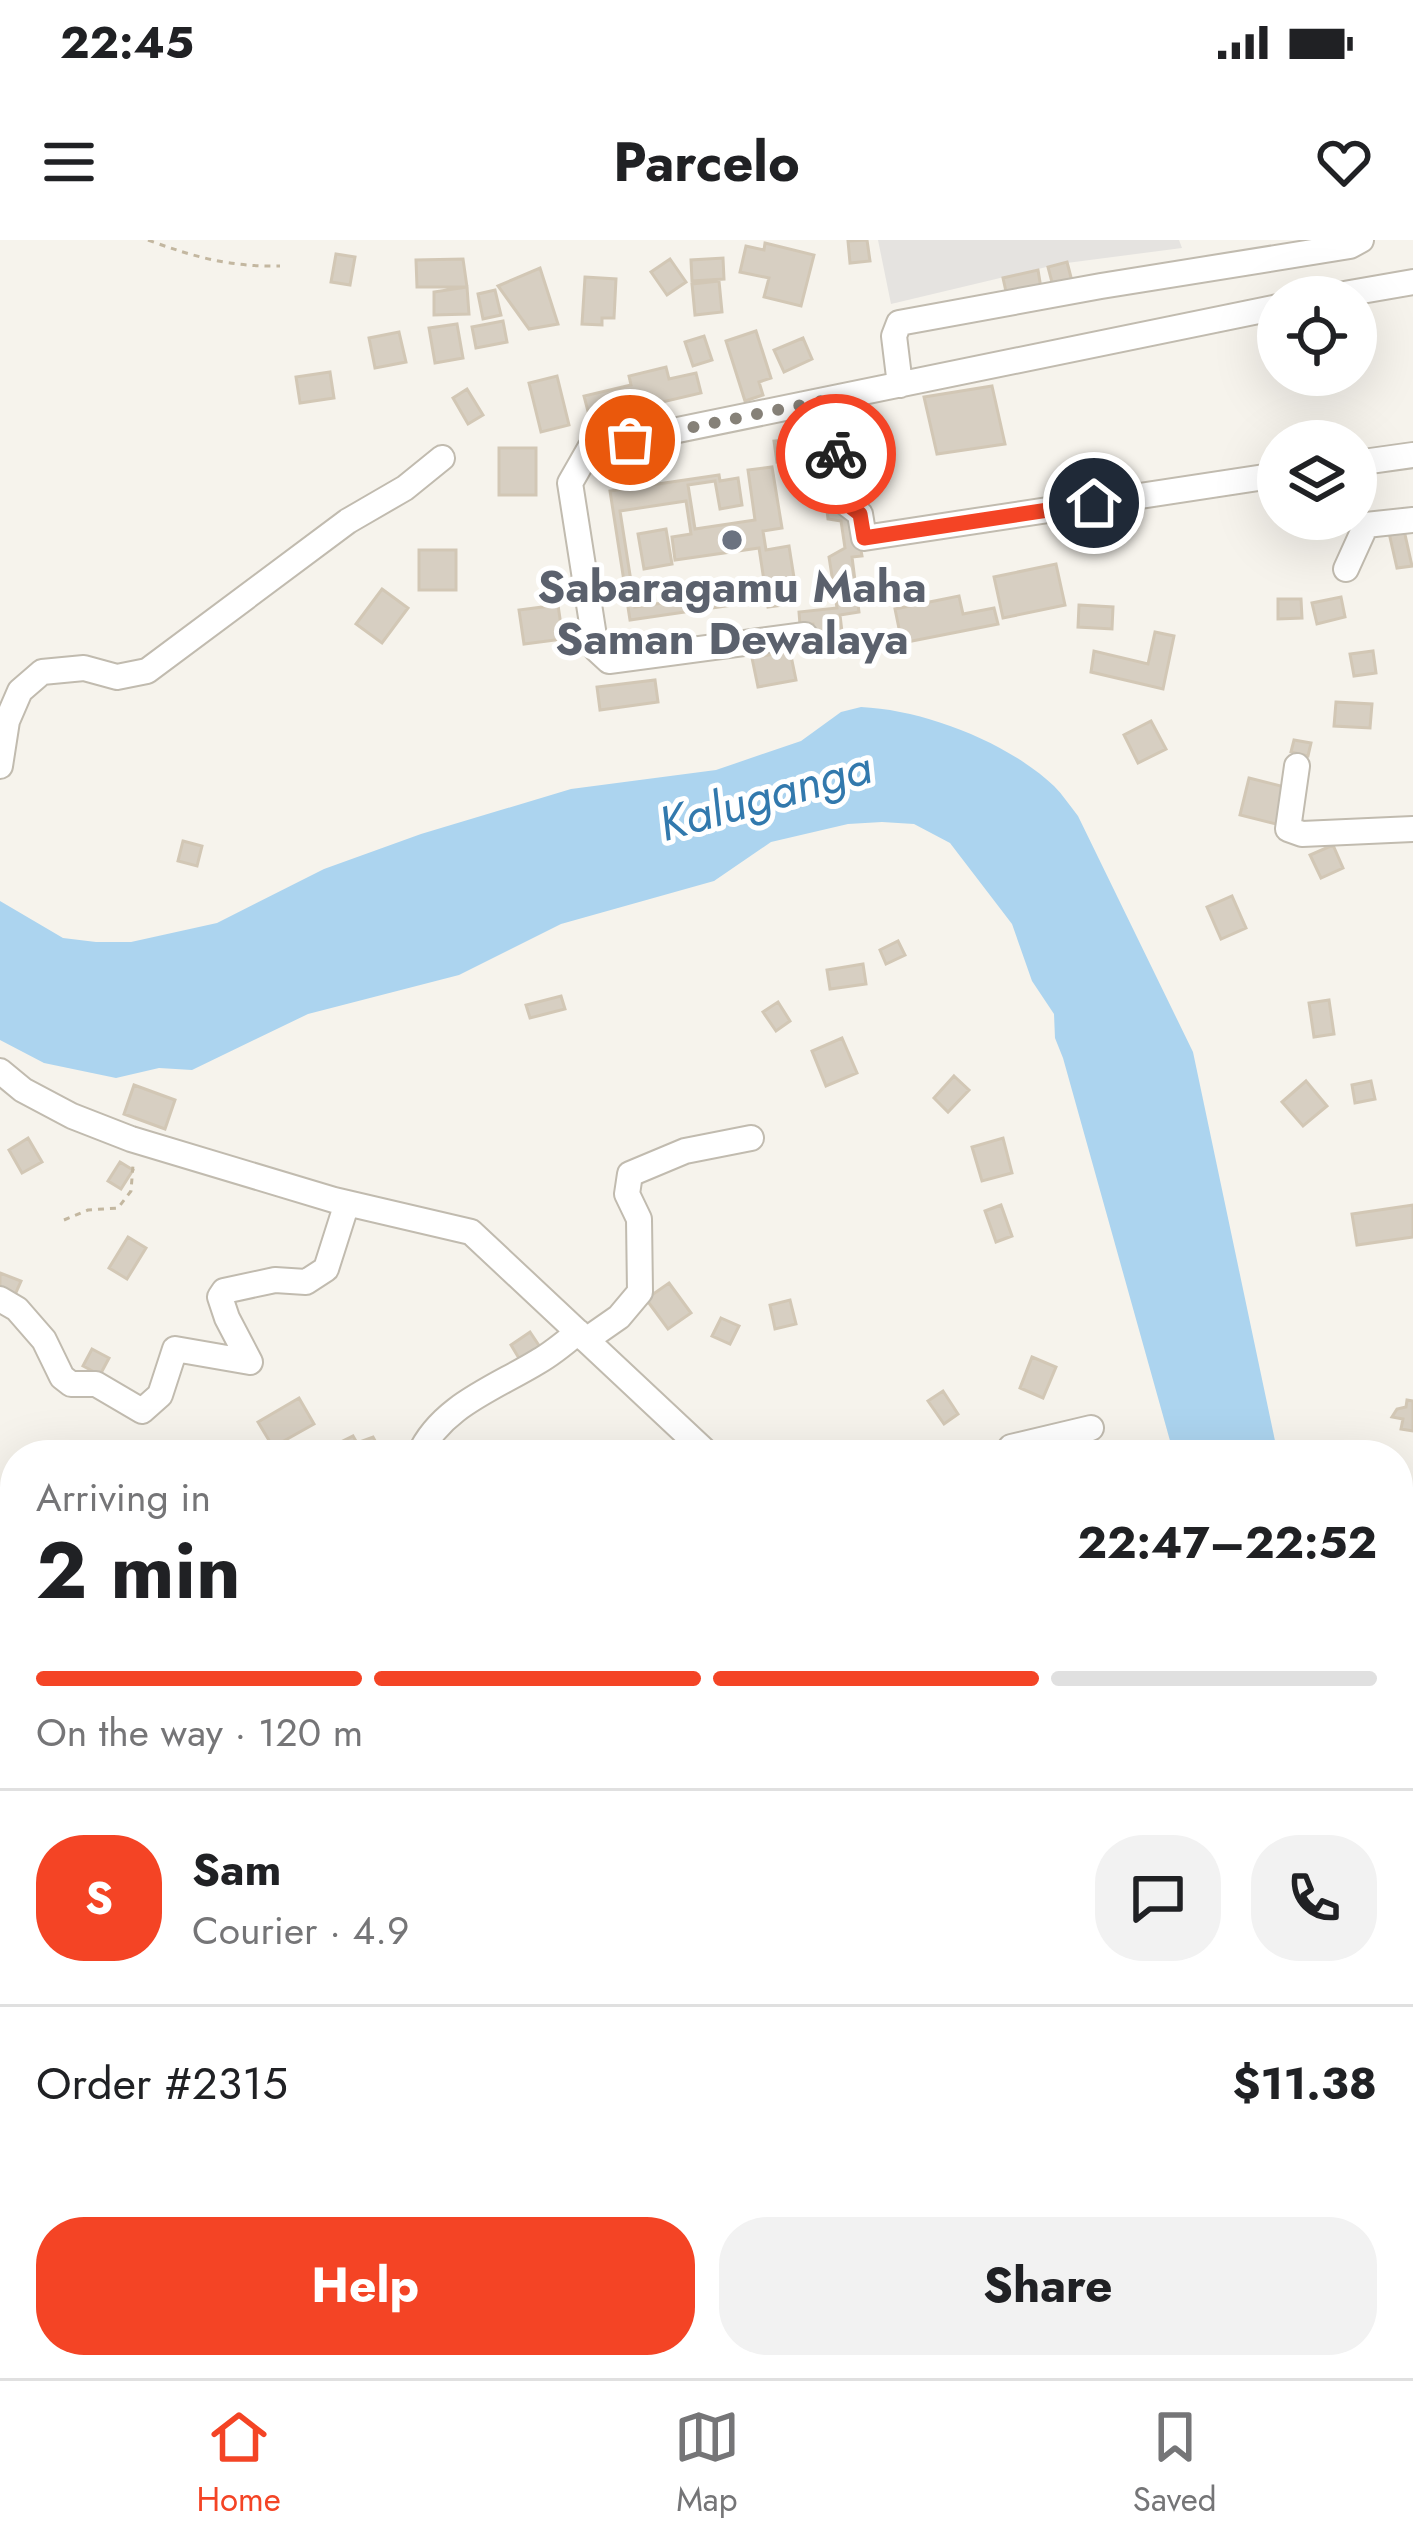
<!DOCTYPE html>
<html lang="en">
<head>
<meta charset="utf-8">
<style>
  :root { --surface:#fff; --page:#f2f2f2; --text:#202124; --muted:#757577; --line:#e0e0e0; --accent:#f44425 }
  body { margin:0; font-family:Jost,sans-serif; background:var(--page); color:var(--text); height:100vh; display:flex; flex-direction:column; font-size:45px; white-space:nowrap }
  * { box-sizing:border-box; margin:0 }
  p { font-size:39px; color:var(--muted) }
  .icon { flex:none; width:66px; height:66px; fill:none; stroke:currentColor; stroke-width:2; stroke-linecap:round; stroke-linejoin:round }
  .map { position:relative; flex:1; overflow:hidden }
  .details { position:absolute; left:0px; top:1200px; width:1413px; height:939px; display:flex; flex-direction:column; background:var(--surface); border-radius:48px 48px 0 0; box-shadow:0 12px 48px #0002 }
  .details>* { flex:none }
  .buttons { position:absolute; left:1257px; top:36px; display:grid; gap:24px }
  .buttons a { display:grid; place-items:center; width:120px; height:120px; border-radius:50%; background:var(--surface); box-shadow:0 12px 48px #0002; font-size:60px }
  .pin { position:absolute; display:grid; place-items:center; width:102px; height:102px; color:#fff; margin:-51px; border:6px solid #fff; border-radius:50%; box-shadow:0 3px 12px #0007 }
  .courier { position:absolute; display:grid; place-items:center; width:120px; height:120px; margin:-60px; border:9px solid #f44425; border-radius:50%; background:#fff; color:#222; box-shadow:0 3px 15px #0007 }
  .summary em { font-style:normal; font-weight:700 }
  .summary div { display:flex; flex-direction:column-reverse }
  .summary { display:flex; align-items:center; justify-content:space-between; height:204px; padding:0 36px }
  h1 { font-size:78px; font-weight:700; line-height:90px }
  .bar { display:grid; grid-template-columns:repeat(4,1fr); gap:18px 12px; align-content:center; height:144px; padding:0 36px }
  .bar i { height:15px; border-radius:9px; background:var(--line) }
  .bar .current { background:var(--accent) }
  .bar p { grid-column:span 4 }
  .line { display:flex; align-items:center; gap:30px; padding:0 36px; border-top:3px solid var(--line) }
  .line div { flex:1 }
  .round { display:grid; place-items:center; flex:none; width:126px; height:126px; border-radius:48px; background:var(--page) }
  .action { display:flex; gap:24px; margin-top:auto; padding:24px 36px }
  .action a { flex:1; height:138px; border-radius:48px; background:var(--accent); color:#fff; font-size:48px; font-weight:700; line-height:138px; text-align:center }
  .action a+a { background:var(--page); color:var(--text) }
  .status { display:flex; justify-content:space-between; align-items:center; height:84px; padding:0 60px; background:var(--surface); direction:ltr }
  .status svg { height:33px; fill:currentColor }
  header { display:flex; justify-content:space-between; align-items:center; height:156px; padding:0 36px; background:var(--surface); font-size:54px; font-weight:700 }
  .tabs { display:flex; justify-content:space-around; align-items:center; height:168px; border-top:3px solid var(--line); background:var(--surface); font-size:33px; color:var(--muted) }
  .tabs a { display:grid; justify-items:center; gap:6px }
  .tabs .current { color:var(--accent) }
  .map>svg:first-child { display:block }
</style>
</head>
<body>
<div class="status"><b>22:45</b><svg viewBox="0 0 49 12"><path d="M0 12V9h3v3zM5 12V6h3v6zM10 12V3h3v9zM15 12V0h3v12zM26 1h20v11H26zM47 4h2v5h-2z"/></svg></div>
<header><svg class="icon" aria-label="menu" viewBox="0 0 24 24"><path d="M4 6h16M4 12h16M4 18h16"/></svg>Parcelo<svg class="icon" aria-label="heart" viewBox="0 0 24 24"><path d="M12 20l-8-8c-3-5 5-10 8-4 3-6 11-1 8 4z"/></svg></header>
<div class="map">
<svg width="1413" height="2138" viewBox="0 0 1413 2138">
  <rect width="100%" height="100%" fill="#f6f3ec"/>
  <path fill="#e5e3e0" d="M878,0H1179L1182,8L1059,24L891,64Z"/>
  <path fill="#acd4ef" d="M861,467C925,470 1007,502 1054,546C1063,555 1070,566 1078,576L1193,812L1278,1215H1174L1063,818L1055,798L1054,774L1032,741L1012,684L950,603L914,584L882,582L848,584L771,602L714,641L561,684L459,735L308,774L192,830L159,828L116,838L44,823L0,800V661L63,698L96,702H131L217,683L324,629L421,594L571,549L716,530L801,501L841,472Z
    M1398,1549L1413,1570V1733L1398,1719Z"/>
  <path fill="#d7cfc2" stroke="#d2c7b5" stroke-width="3" d="M867,0L870,21L850,23L848,1Z
    M765,3L814,15L801,66L764,57L769,38L740,32L746,6L764,10Z
    M336,14L355,17L350,45L331,42Z
    M723,18L724,39L692,41L691,20Z
    M463,19L467,47H417L416,20Z
    M670,19L686,42L667,55L651,32Z
    M1067,22L1073,45L1054,50L1048,27Z
    M540,28L558,84L529,89L498,46Z
    M1038,30L1041,48L1007,56L1003,38Z
    M585,37L616,39L614,78H602V85L582,84Z
    M719,41L722,72L695,75L692,44Z
    M467,47L469,74L434,75V52Z
    M495,50L501,75L483,79L478,54Z
    M503,81L507,102L476,108L472,87Z
    M457,84L463,118L435,123L429,88Z
    M756,91L771,138L759,142L763,155L745,161L726,101Z
    M399,92L406,122L375,128L369,98Z
    M704,96L712,120L693,126L685,102Z
    M803,98L812,119L784,132L774,110Z
    M666,127L669,139L696,133L701,153L590,179L584,156L631,145L629,136Z
    M330,132L334,158L300,163L296,137Z
    M557,136L569,185L541,192L529,143Z
    M992,146L1005,204L937,214L924,157Z
    M467,149L483,175L468,184L453,158Z
    M818,178L820,195L827,194L854,273L862,316L852,317L859,372L840,375L842,392L814,395L813,384L800,385L799,372L837,368L829,317L845,308L841,281L828,279L820,210H793L794,220L777,222L774,201L796,199L794,181Z
    M499,208H536V255H499Z
    M772,227L782,288L763,291L766,310L789,306L798,363L768,367L759,308L675,320L672,297L691,294L686,261L620,271L635,367L758,349L760,361L630,380L610,251L719,235L720,241L738,238L742,265L720,269L715,241L688,245L695,289L755,280L748,230Z
    M666,289L672,324L644,329L638,294Z
    M1404,290L1412,326L1397,328L1389,293Z
    M419,310H456V350H419Z
    M1056,324L1065,365L1003,378L994,337Z
    M382,349L408,368L382,403L356,384Z
    M959,356L963,374L994,368L998,384L902,403L895,369Z
    M1341,357L1345,377L1317,384L1312,363Z
    M1278,359H1301L1302,378L1278,379Z
    M558,365L563,399L524,404L519,370Z
    M1079,365L1113,367L1112,389L1078,387Z
    M1155,392L1174,396L1163,449L1091,432L1094,411L1148,424Z
    M790,411L796,440L758,447L752,418Z
    M1373,411L1376,433L1354,436L1350,414Z
    M655,440L658,462L600,470L597,447Z
    M1336,462L1372,464L1370,488L1334,486Z
    M1151,481L1166,509L1138,523L1124,495Z
    M1294,500L1311,503L1308,516L1291,512Z
    M1249,538L1289,548L1280,585L1240,575Z
    M183,601L202,606L197,626L178,621Z
    M1333,605L1343,628L1321,638L1310,615Z
    M1232,656L1246,688L1221,699L1207,667Z
    M898,701L905,715L886,724L880,710Z
    M863,724L866,744L830,749L827,730Z
    M561,756L565,769L530,778L526,765Z
    M1329,760L1334,794L1314,797L1309,763Z
    M778,762L790,781L776,791L763,772Z
    M842,798L857,833L826,846L812,811Z
    M954,836L969,850L948,872L934,858Z
    M1306,841L1327,866L1303,886L1282,862Z
    M1371,841L1375,859L1355,863L1352,845Z
    M134,845L175,860L165,889L124,874Z
    M28,898L42,922L22,933L9,910Z
    M1003,898L1012,933L982,941L972,907Z
    M120,922L133,930L121,949L108,941Z
    M1001,965L1012,996L996,1002L985,971Z
    M1413,965V997L1357,1005L1352,974Z
    M128,997L146,1008L127,1039L109,1028Z
    M0,1033L21,1041L14,1057L0,1052Z
    M669,1043L691,1073L668,1089L646,1059Z
    M790,1060L796,1084L775,1089L770,1065Z
    M721,1078L739,1086L730,1104L712,1096Z
    M530,1092L540,1107L520,1120L511,1105Z
    M92,1109L109,1118L100,1135L83,1126Z
    M1032,1117L1056,1127L1043,1158L1020,1148Z
    M943,1151L958,1174L944,1184L928,1161Z
    M299,1158L314,1184L273,1207L258,1182Z
    M1407,1160L1413,1161V1191L1401,1189L1403,1179L1392,1177L1397,1169L1406,1167Z
    M353,1196L357,1203L373,1197L383,1215H348L341,1202Z
    M1089,1200L1093,1209L1101,1206L1105,1215H1072L1070,1209Z
    M1405,1983L1413,1997V2013L1398,2021V1987Z
    M987,2124H1015L1017,2138H990Z
    M1039,2124H1061V2138H1039Z"/>
  <g fill="none" stroke-linecap="round" stroke-linejoin="round">
    <g stroke="#c1bbaf" stroke-width="28">
      <path id="minor" d="M1327,57L1413,42
        M900,145L894,96L899,83L1101,46L1350,6L1361,0
        M831,159L843,261L860,274L864,298L1278,235
        M1356,223L1413,215
        M1346,329L1366,285L1413,280
        M805,395L609,421L596,409L570,243L590,208L1278,67
        M0,526L7,481L20,451L42,432L84,428L117,437L147,431L348,281L405,248L442,218
        M1297,526L1288,589L1302,594L1413,589
        M0,831L23,850L72,876L131,899L334,960L471,992L709,1215
        M0,1059L17,1069L44,1100L62,1137L71,1144H96L142,1171L160,1155L175,1109L250,1122L227,1078L220,1057L224,1051L275,1040L306,1042L326,1029L347,963
        M586,1100L619,1077L640,1052L639,979L627,954L630,934L685,911L751,898
        M419,1215C441,1166 495,1148 539,1121C553,1113 566,1102 578,1092
        M1005,1215L1011,1207L1091,1188
        M1398,1819L1413,1831"/>
    </g>
    <path stroke="#c3b7a0" stroke-width="3" stroke-dasharray="6 6" stroke-linecap="butt" d="M148,0C194,17 230,27 280,26
      M64,980L88,970L118,968L131,951L133,925"/>
    <use href="#minor" stroke="#fff" stroke-width="24"/>
  </g>
  <g fill="none" stroke-linecap="round" stroke-linejoin="round">
    <path stroke="#868178" stroke-width="12" stroke-dasharray="0 21.6" d="M630,200L831,159L836,214"/>
    <path stroke="#f44425" stroke-width="15" d="M836,214L843,261L860,274L864,298L1094,263"/>
  </g>
  <circle fill="#6b7280" stroke="#fff" stroke-width="4.5" cx="732" cy="300" r="12"/>
  <g text-anchor="middle" stroke-width="10" stroke-linejoin="round" paint-order="stroke">
    <g font-size="45" font-weight="bold" fill="#5b616d" stroke="#fff">
      <text x="732" y="362">Sabaragamu Maha<tspan x="732" dy="52">Saman Dewalaya</tspan></text>
    </g>
    <g font-size="48" font-style="italic" fill="#3279ad" stroke="#fff">
      <text transform="translate(765 555) rotate(-16)" y="17">Kaluganga</text>
    </g>
  </g>
</svg>
<div class="buttons">
<a><svg class="icon" aria-label="locate" viewBox="0 0 24 24"><circle cx="12" cy="12" r="6"/><path d="M12 2v4M12 18v4M2 12h4M18 12h4"/></svg></a>
<a><svg class="icon" aria-label="layers" viewBox="0 0 24 24"><path d="M12 4l9 5-9 5-9-5zM3 14l9 5 9-5"/></svg></a>
</div>
<div class="pin" style="left:630px;top:200px;background:#ea580c"><svg class="icon" aria-label="bag" viewBox="0 0 24 24"><path d="M5 8h14l-1 12H6zM9 8a3 3 0 0 1 6 0"/></svg></div>
<div class="pin" style="left:1094px;top:263px;background:#1f2937"><svg class="icon" aria-label="home" viewBox="0 0 24 24"><path d="M3 11l9-7 9 7M6 9v11h12V9"/></svg></div>
<div class="courier" style="left:836px;top:214px"><svg class="icon" aria-label="bike" viewBox="0 0 24 24"><circle cx="6" cy="16" r="4"/><circle cx="18" cy="16" r="4"/><path d="M6 16l4-8h5l3 8M10 8l3 8H6M13 5h3"/></svg></div>
<section class="details">
<div class="summary"><div><h1>2 min</h1><p>Arriving in</p></div><em>22:47–22:52</em></div>
<div class="bar"><i class="current"></i><i class="current"></i><i class="current"></i><i></i><p>On the way · 120 m</p></div>
<div class="line" style="height:216px"><b class="round" style="background:var(--accent);color:#fff">S</b><div><b>Sam</b><p>Courier · 4.9</p></div><a class="round"><svg class="icon" aria-label="chat" viewBox="0 0 24 24"><path d="M4 5h16v11H9l-5 4z"/></svg></a><a class="round"><svg class="icon" aria-label="phone" viewBox="0 0 24 24"><path d="M5 4h4l2 5-3 2q2 4 5 5l2-3 5 2v4C11 20 4 13 5 4z"/></svg></a></div>
<div class="line" style="height:156px"><div>Order #2315</div><b>$11.38</b></div>
<div class="action"><a>Help</a><a>Share</a></div>
</section>
</div>
<nav class="tabs">
<a class="current"><svg class="icon" aria-label="home" viewBox="0 0 24 24"><path d="M3 11l9-7 9 7M6 9v11h12V9"/></svg>Home</a>
<a><svg class="icon" aria-label="map" viewBox="0 0 24 24"><path d="M3 6l6-2 6 2 6-2v14l-6 2-6-2-6 2zM9 4v14M15 6v14"/></svg>Map</a>
<a><svg class="icon" aria-label="saved" viewBox="0 0 24 24"><path d="M7 4h10v16l-5-4-5 4z"/></svg>Saved</a>
</nav>
</body>
</html>
